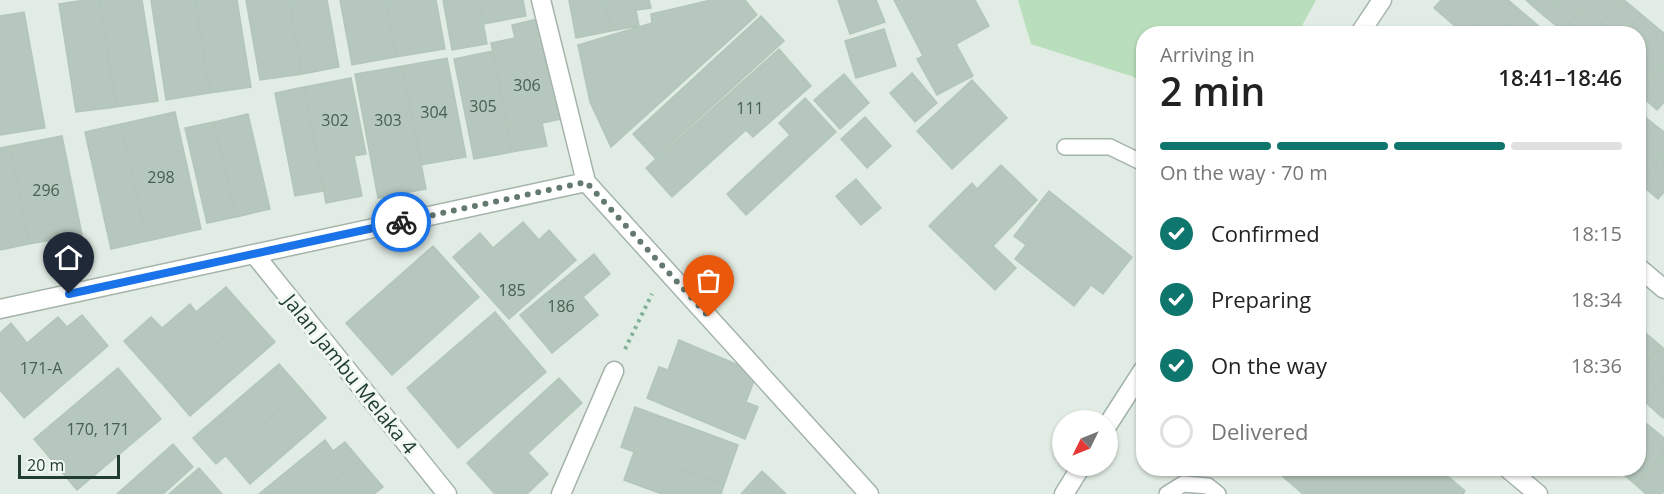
<!DOCTYPE html>
<html lang="en">
<head>
<meta charset="utf-8">
<style>
  :root { --surface:#fff; --page:#f6f6f6; --text:#222; --muted:#767676; --line:#e0e0e0; --accent:#0f766e }
  body { margin:0; font-family:"Open Sans",sans-serif; background:var(--page); color:var(--text); height:100vh; display:flex; flex-direction:column; font-size:22px; white-space:nowrap }
  * { box-sizing:border-box; margin:0 }
  p { font-size:20px; color:var(--muted) }
  .icon { flex:none; width:33px; height:33px; fill:none; stroke:currentColor; stroke-width:2; stroke-linecap:round; stroke-linejoin:round }
  .map { position:relative; flex:1; overflow:hidden }
  .drawer { position:absolute; left:1136px; top:26px; width:510px; height:450px; display:flex; flex-direction:column; background:var(--surface); border-radius:24px; box-shadow:0 2px 4px #0004 }
  .drawer>* { flex:none }
  .needle { width:39px; rotate:227deg }
  .tools { position:absolute; left:1052px; top:410px; display:grid; gap:12px }
  .tools a { display:grid; place-items:center; width:66px; height:66px; border-radius:50%; background:var(--surface); box-shadow:0 2px 4px #0004; font-size:30px }
  .scale { position:absolute; left:18px; bottom:15px; width:102px; box-sizing:border-box; padding-left:6px; border:3px solid #213d2f; border-top:0; font-size:16px; line-height:21px; white-space:nowrap; color:#213d2f; -webkit-text-stroke:4px #f1f8f3; paint-order:stroke }
  .pin { position:absolute; display:grid; place-items:center; width:51px; height:51px; color:#fff; margin:-62px -26px; border-radius:50% 50% 50% 0; rotate:-45deg; box-shadow:0 0 6px #0007 }
  .pin .icon { rotate:45deg }
  .courier { position:absolute; display:grid; place-items:center; width:60px; height:60px; margin:-30px; border:4px solid #1a73e8; border-radius:50%; background:#fff; color:#222; box-shadow:0 2px 8px #0007 }
  .head em { font-style:normal; font-weight:600 }
  .head div { display:flex; flex-direction:column-reverse }
  .head { display:flex; align-items:center; justify-content:space-between; height:102px; padding:0 24px }
  h1 { font-size:39px; font-weight:600; line-height:45px }
  .bar { display:grid; grid-template-columns:repeat(4,1fr); gap:9px 6px; align-content:center; height:72px; padding:0 24px }
  .bar i { height:8px; border-radius:4px; background:var(--line) }
  .bar .on { background:var(--accent) }
  .bar p { grid-column:span 4 }
  ol { padding:0 24px; list-style:none }
  li { display:flex; align-items:center; gap:18px; height:66px }
  li p { margin-inline-start:auto }
  li .icon { padding:6px; border-radius:50%; background:var(--accent); color:#fff; stroke-width:4 }
  li:last-child { color:var(--muted) }
  li i { width:33px; height:33px; border:3px solid var(--line); border-radius:50% }
  .map>svg:first-child { display:block }
</style>
</head>
<body>
<div class="map">
<svg width="1664" height="494" viewBox="0 0 1664 494">
  <rect width="100%" height="100%" fill="#e1ece4"/>
  <path fill="#b9debb" d="M1018,0H1316L1298,33H1143V82L1131,76L1031,44Z"/>
  <path fill="#b6c7bd" stroke="#b3c6ba" stroke-width="1.5" d="M86,0H100L116,107L76,112L59,4Z
    M100,0H142L158,101L116,107Z
    M151,0H195L210,93L166,100Z
    M195,0H237L251,87L210,93Z
    M246,0H289L302,74L260,80Z
    M289,0H327L339,67L302,74Z
    M340,0H386L396,57L352,65Z
    M386,0H436L445,49L396,57Z
    M443,0H479L487,44L452,50Z
    M479,0H523L526,16L483,24Z
    M569,0H605L611,31L576,38Z
    M605,0H649L651,8L636,10L639,26L611,31Z
    M711,0H745L757,15L611,147L590,102L578,45L652,23L651,14Z
    M838,0H876L885,22L850,34Z
    M894,0H975L989,26L956,44L973,76L937,95L917,59L923,56Z
    M1441,0H1498L1470,33H1463L1434,8Z
    M1498,0H1508L1521,11L1503,33H1470Z
    M1526,0H1557L1544,16Z
    M1557,0H1589L1563,31L1544,16Z
    M1589,0H1621L1594,33H1565L1563,31Z
    M1621,0H1624L1641,14L1626,33H1594Z
    M1521,11L1540,27L1535,33H1503Z
    M24,12L45,128L0,135V16Z
    M1641,14L1660,30L1638,56V33H1626Z
    M761,16L784,41L655,158L633,134Z
    M542,18L562,119L542,123L547,146L512,152L491,43L515,38L512,25Z
    M884,29L896,66L856,78L845,41Z
    M1660,30L1664,33V63L1639,94L1638,56Z
    M779,49L811,86L753,137L746,130L672,197L646,168Z
    M493,51L512,152L474,159L454,59Z
    M447,58L466,157L421,165L402,66Z
    M1664,63V102L1657,110L1639,94Z
    M402,66L426,189L378,198L355,74Z
    M912,73L937,103L915,122L890,93Z
    M844,74L869,103L840,129L814,100Z
    M351,78L366,154L354,156L362,196L326,203L304,87Z
    M972,80L1007,118L952,169L917,131Z
    M304,87L324,191L295,196L275,93Z
    M805,98L836,132L746,215L727,194L790,135L779,123Z
    M1638,111L1655,125L1638,145Z
    M175,112L201,229L147,241L121,124Z
    M248,114L270,209L236,217L214,122Z
    M865,117L891,146L867,168L841,139Z
    M214,122L236,217L207,223L185,128Z
    M121,124L147,241L111,249L85,132Z
    M1655,125L1664,132V153L1639,183L1638,145Z
    M62,136L82,235L29,244L10,146Z
    M10,146L29,244L0,250V148Z
    M1664,153V192L1658,199L1639,183Z
    M1001,165L1037,200L993,246L1016,268L995,290L929,226L972,183L977,189Z
    M856,179L881,208L861,225L836,196Z
    M1049,191L1132,257L1103,294L1091,285L1074,306L1015,259L1026,245L1014,236Z
    M523,222L539,240L549,230L576,260L509,319L453,257L480,233L493,248Z
    M433,246L479,297L392,375L346,323Z
    M594,254L610,274L583,297L598,315L552,353L520,315Z
    M226,287L250,314L165,387L124,341L151,317L162,328L190,304L196,312Z
    M495,312L546,372L458,448L407,388Z
    M250,314L275,342L190,416L165,387Z
    M82,315L108,346L24,418L0,390V333L11,323L27,343L58,317L67,327Z
    M1642,330L1661,346L1638,372V335Z
    M679,340L757,373L746,402L758,407L745,439L647,398L659,367L668,370Z
    M1661,346L1664,349V379L1645,402L1638,396V372Z
    M279,364L302,390L216,464L193,438Z
    M118,368L161,419L77,490L34,439Z
    M559,378L582,403L528,453L548,474L527,494H495L467,463Z
    M1664,379V417L1663,418L1645,402Z
    M302,390L326,418L250,484L226,456Z
    M635,407L738,445L724,485L621,447Z
    M1638,417L1652,428L1638,445Z
    M1652,428L1664,438V453L1636,485L1618,470L1638,468V445Z
    M325,440L333,451L345,442L360,460L318,494H259Z
    M173,444L193,467L163,494H117Z
    M634,452L724,485L721,494H662L624,480Z
    M1664,453V491L1662,494H1646L1636,485Z
    M360,460L383,487L374,494H318Z
    M199,468L222,494H169Z
    M1273,468H1373L1375,470L1376,468H1438L1465,491L1463,494H1303Z
    M762,471L786,494H741Z"/>
  <g fill="none" stroke-linecap="round" stroke-linejoin="round">
    <g stroke="#a4b4aa" stroke-width="18">
      <path id="service" d="M1065,147H1110L1143,163
        M1167,494L1183,484L1208,486L1218,494"/>
    </g>
    <g stroke="#a4b4aa" stroke-width="21">
      <path id="minor" d="M541,0L586,182L869,494
        M1360,33L1382,0
        M254,254L447,494
        M1638,267L1664,289
        M0,309L586,182
        M1107,426L1143,370
        M1507,468L1538,494
        M561,494L614,371
        M1064,494L1082,465"/>
    </g>
    <path stroke="#80b197" stroke-width="4" stroke-dasharray="3 4.5" stroke-linecap="butt" d="M625,349L652,294"/>
    <use href="#service" stroke="#fff" stroke-width="15"/>
    <use href="#minor" stroke="#fff" stroke-width="18"/>
  </g>
  <g fill="none" stroke-linecap="round" stroke-linejoin="round">
    <path stroke="#647a6e" stroke-width="6" stroke-dasharray="0 10.8" d="M401,222L586,182L709,317"/>
    <path stroke="#1a73e8" stroke-width="8" d="M69,294L401,222"/>
  </g>
  <g text-anchor="middle" stroke-width="6" stroke-linejoin="round" paint-order="stroke">
    <g font-size="16" fill="#466052">
      <text x="527" y="91">306</text>
      <text x="483" y="112">305</text>
      <text x="750" y="114">111</text>
      <text x="434" y="118">304</text>
      <text x="335" y="126">302</text>
      <text x="388" y="126">303</text>
      <text x="161" y="183">298</text>
      <text x="46" y="196">296</text>
      <text x="512" y="296">185</text>
      <text x="561" y="312">186</text>
      <text x="41" y="374">171-A</text>
      <text x="98" y="435">170, 171</text>
    </g>
    <g font-size="20" fill="#213d2f" stroke="#f1f8f3">
      <text transform="translate(350 374) rotate(51)" y="7">Jalan Jambu Melaka 4</text>
    </g>
  </g>
</svg>
<div class="tools">
<a><svg class="needle" viewBox="-14 -14 28 28"><path d="M0-13l5 13h-10z" fill="#e53935"/><path d="M0 13l5-13h-10z" fill="#767676"/></svg></a>
</div>
<div class="scale">20 m</div>
<div class="pin" style="left:709px;top:317px;background:#ea580c"><svg class="icon" aria-label="bag" viewBox="0 0 24 24"><path d="M5 8h14l-1 12H6zM9 8a3 3 0 0 1 6 0"/></svg></div>
<div class="pin" style="left:69px;top:294px;background:#1f2937"><svg class="icon" aria-label="home" viewBox="0 0 24 24"><path d="M3 11l9-7 9 7M6 9v11h12V9"/></svg></div>
<div class="courier" style="left:401px;top:222px"><svg class="icon" aria-label="bike" viewBox="0 0 24 24"><circle cx="6" cy="16" r="4"/><circle cx="18" cy="16" r="4"/><path d="M6 16l4-8h5l3 8M10 8l3 8H6M13 5h3"/></svg></div>
<section class="drawer">
<div class="head"><div><h1>2 min</h1><p>Arriving in</p></div><em>18:41–18:46</em></div>
<div class="bar"><i class="on"></i><i class="on"></i><i class="on"></i><i></i><p>On the way · 70 m</p></div>
<ol>
<li><svg class="icon" aria-label="check" viewBox="0 0 24 24"><path d="M5 12l5 5 9-10"/></svg>Confirmed<p>18:15</p></li>
<li><svg class="icon" aria-label="check" viewBox="0 0 24 24"><path d="M5 12l5 5 9-10"/></svg>Preparing<p>18:34</p></li>
<li><svg class="icon" aria-label="check" viewBox="0 0 24 24"><path d="M5 12l5 5 9-10"/></svg>On the way<p>18:36</p></li>
<li><i></i>Delivered</li>
</ol>
</section>
</div>
</body>
</html>
